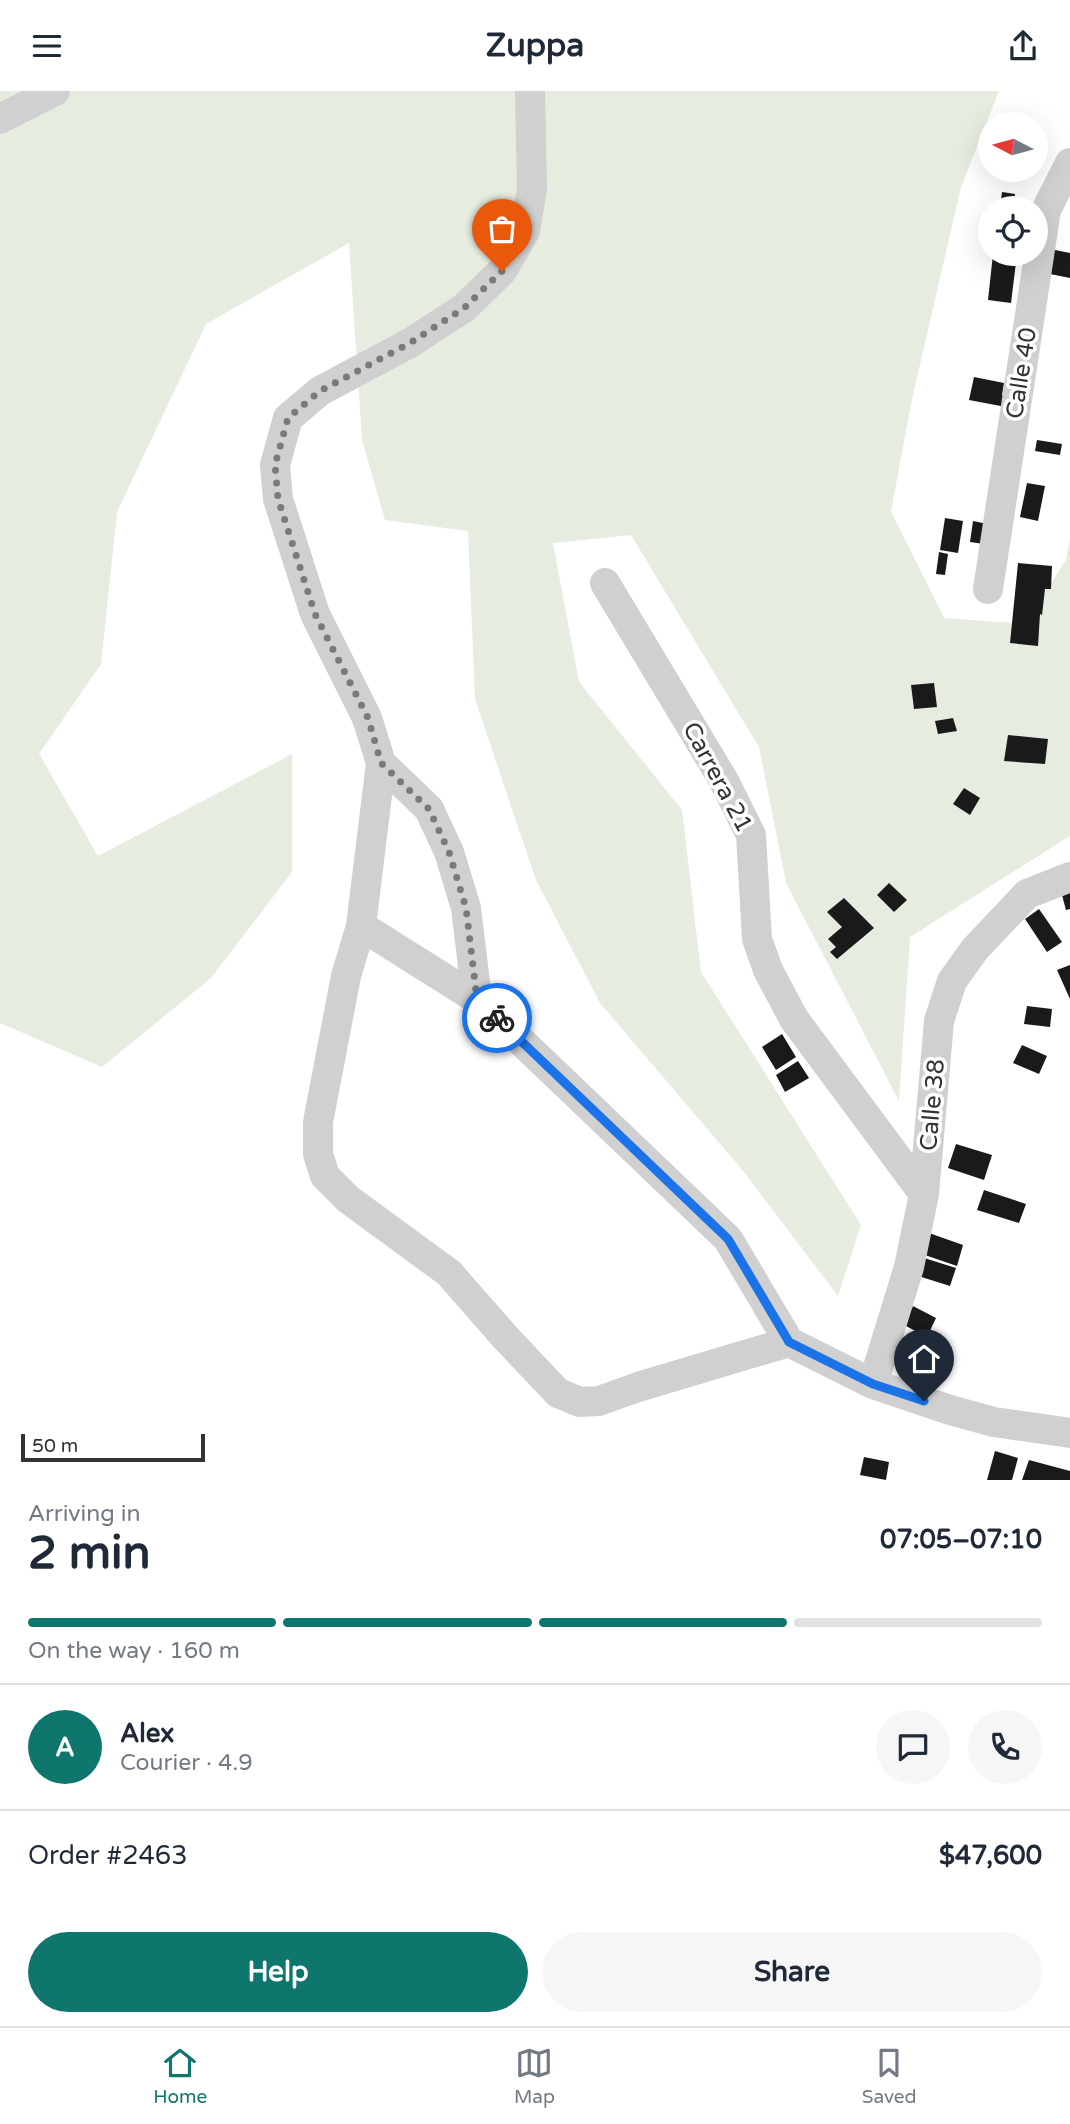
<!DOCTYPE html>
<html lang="en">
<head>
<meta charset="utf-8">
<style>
  :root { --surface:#fff; --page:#f6f6f7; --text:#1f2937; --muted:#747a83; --line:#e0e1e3; --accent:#0f766e }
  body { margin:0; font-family:"Varela Round",sans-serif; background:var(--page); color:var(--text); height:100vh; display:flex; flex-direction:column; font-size:26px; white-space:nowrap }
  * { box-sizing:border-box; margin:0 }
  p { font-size:23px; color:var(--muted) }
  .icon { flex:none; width:38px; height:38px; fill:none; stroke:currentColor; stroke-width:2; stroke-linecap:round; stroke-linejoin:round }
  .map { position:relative; height:1389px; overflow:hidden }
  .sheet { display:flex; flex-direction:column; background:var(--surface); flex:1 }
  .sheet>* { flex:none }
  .needle { width:46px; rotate:276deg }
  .tools { position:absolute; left:978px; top:21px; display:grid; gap:14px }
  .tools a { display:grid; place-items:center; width:70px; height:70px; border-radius:50%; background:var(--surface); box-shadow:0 7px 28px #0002; font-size:35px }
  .scale { position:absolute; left:21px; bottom:18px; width:184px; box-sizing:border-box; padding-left:7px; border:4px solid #333; border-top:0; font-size:19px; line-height:24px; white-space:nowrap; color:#333; -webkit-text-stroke:5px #fff; paint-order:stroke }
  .pin { position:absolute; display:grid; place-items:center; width:60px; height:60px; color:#fff; margin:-72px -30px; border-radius:50% 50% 50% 0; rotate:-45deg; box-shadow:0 0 7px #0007 }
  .pin .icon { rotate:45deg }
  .courier { position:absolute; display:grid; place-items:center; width:70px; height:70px; margin:-35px; border:5px solid #1a73e8; border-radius:50%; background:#fff; color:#222; box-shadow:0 2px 9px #0007 }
  .overview em { font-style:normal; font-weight:700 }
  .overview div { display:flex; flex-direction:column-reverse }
  .overview { display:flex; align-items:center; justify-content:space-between; height:119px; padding:0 28px }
  h1 { font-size:46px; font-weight:700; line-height:52px }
  .bar { display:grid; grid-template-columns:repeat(4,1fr); gap:10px 7px; align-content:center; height:84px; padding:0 28px }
  .bar i { height:9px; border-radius:5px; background:var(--line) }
  .bar .current { background:var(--accent) }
  .bar p { grid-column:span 4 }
  .line { display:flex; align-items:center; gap:18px; padding:0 28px; border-top:2px solid var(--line) }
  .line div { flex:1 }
  .round { display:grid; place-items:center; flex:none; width:74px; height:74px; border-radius:37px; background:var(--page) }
  .cta { display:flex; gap:14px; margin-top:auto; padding:14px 28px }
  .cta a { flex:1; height:80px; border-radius:42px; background:var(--accent); color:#fff; font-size:28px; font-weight:700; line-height:80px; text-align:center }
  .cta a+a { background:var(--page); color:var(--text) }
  header { display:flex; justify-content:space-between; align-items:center; height:91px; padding:0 28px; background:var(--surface); font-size:32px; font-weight:700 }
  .tabs { display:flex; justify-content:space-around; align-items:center; height:98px; border-top:2px solid var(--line); background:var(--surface); font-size:19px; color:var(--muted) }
  .tabs a { display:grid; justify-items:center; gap:4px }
  .tabs .current { color:var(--accent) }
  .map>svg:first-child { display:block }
</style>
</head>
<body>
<header><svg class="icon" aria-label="menu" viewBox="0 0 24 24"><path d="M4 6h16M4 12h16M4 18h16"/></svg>Zuppa<svg class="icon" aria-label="share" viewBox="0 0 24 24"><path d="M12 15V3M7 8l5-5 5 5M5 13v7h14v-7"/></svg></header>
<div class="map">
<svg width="1070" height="1389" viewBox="0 0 1070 1389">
  <rect width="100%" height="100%" fill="#fff"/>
  <path fill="#e6ecdf" d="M0,0H999L961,96L912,308L891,420L944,527L1025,533L1066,469L1070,447V745L910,846L899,1010L786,792L759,656L631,444L553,452L579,591L682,719L701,881L861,1134L838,1205L744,1081L600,912L536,789L475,608L468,440L385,429L362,349L349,152L206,233L117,421L101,573L39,663L98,765L292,663V781L211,887L102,976L0,932Z"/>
  <path fill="#1a1a1a" d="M1002,101L1015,103L1014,113L1034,115V117H1000Z
    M1050,158L1070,162V187L1045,182Z
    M993,163H1017L1011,212L988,209Z
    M974,286L1004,292L1002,304L1008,305L1006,316L969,309Z
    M1037,349L1062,353L1060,364L1035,360Z
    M1027,392L1045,395L1038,430L1020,426Z
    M945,427L963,430L958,462L940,459Z
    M973,430L988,433L984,453L970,451Z
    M939,461L948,463L945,484L936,483Z
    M1018,472L1052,475L1051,498H1045L1042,524L1040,523L1038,555L1010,552Z
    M934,592L937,616L914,618L911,594Z
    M953,627L957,640L938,643L935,630Z
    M1008,644L1048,648L1045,673L1004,670Z
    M964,697L980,707L970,724L953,713Z
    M1070,789V818L1066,819L1059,793Z
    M889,792L907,809L894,821L877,804Z
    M844,807L874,837L837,868L830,861L836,856L828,848L842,836L827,821Z
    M1039,818L1062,851L1047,861L1025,828Z
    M1070,874V908L1057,879Z
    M1027,915L1052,918L1050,936L1024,933Z
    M782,943L796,966L776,979L762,956Z
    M1022,954L1047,965L1039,983L1013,972Z
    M798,970L809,987L785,1001L776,984Z
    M956,1053L992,1064L984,1089L948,1077Z
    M984,1099L1026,1113L1019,1132L977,1119Z
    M929,1142L963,1154L957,1175L922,1163Z
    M921,1166L956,1177L950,1195L915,1184Z
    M913,1215L936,1227L927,1246L904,1234Z
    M995,1360L1018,1367L1012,1389H987Z
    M864,1366L889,1371L886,1389L860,1384Z
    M1029,1369L1070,1380V1389H1022Z"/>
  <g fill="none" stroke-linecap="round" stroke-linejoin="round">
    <path stroke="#d0d0d0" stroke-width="30" d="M530,0L532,98L525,140L502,180L464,217L410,252L320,300L288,327L275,374L278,408L315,523L367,627L381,672L361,835L346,885L318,1031V1063L325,1085L348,1108L449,1182L506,1247L558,1302L580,1311L599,1310L638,1296L789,1251
      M0,28L55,0
      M605,492L724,690L751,744L757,848L768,879L794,928L924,1103
      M988,498L1046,119L1070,72
      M381,672L429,718L449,761L466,817L477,908
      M361,835L477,908L728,1148L789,1251L873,1293L950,1319L994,1331L1070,1342
      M873,1293L909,1176L924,1103L939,930L952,890L975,858L1027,803L1070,786"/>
  </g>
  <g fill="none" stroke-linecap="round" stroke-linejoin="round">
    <path stroke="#7a7a7a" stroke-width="7" stroke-dasharray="0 12.6" d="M497,927L477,908L466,817L449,761L429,718L381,672L368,627L315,523L278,408L275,374L288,327L320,300L410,252L464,217L502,180"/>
    <path stroke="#1a73e8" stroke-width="9" d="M497,927L728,1148L789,1251L873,1293L924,1310"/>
  </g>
  <g text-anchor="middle" stroke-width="7" stroke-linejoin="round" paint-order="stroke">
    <g font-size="24" fill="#333" stroke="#fff">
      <text transform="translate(1021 282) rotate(-81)" y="8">Calle 40</text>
      <text transform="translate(718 686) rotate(62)" y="8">Carrera 21</text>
      <text transform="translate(932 1014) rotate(-85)" y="8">Calle 38</text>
    </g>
  </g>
</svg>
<div class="tools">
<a><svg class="needle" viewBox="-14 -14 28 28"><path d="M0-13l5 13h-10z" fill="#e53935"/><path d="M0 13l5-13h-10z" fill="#747a83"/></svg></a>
<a><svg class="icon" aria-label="locate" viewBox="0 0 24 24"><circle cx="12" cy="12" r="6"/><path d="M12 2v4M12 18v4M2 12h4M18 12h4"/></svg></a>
</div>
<div class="scale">50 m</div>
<div class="pin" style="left:502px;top:180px;background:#ea580c"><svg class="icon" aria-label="bag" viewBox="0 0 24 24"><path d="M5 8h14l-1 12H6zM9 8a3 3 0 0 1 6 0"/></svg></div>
<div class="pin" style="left:924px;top:1310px;background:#1f2937"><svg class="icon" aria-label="home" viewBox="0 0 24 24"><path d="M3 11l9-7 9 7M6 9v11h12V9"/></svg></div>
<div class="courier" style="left:497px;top:927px"><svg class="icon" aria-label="bike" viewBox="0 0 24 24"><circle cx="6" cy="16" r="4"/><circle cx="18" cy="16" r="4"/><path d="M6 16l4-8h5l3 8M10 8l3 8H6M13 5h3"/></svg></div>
</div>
<section class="sheet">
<div class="overview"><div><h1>2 min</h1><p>Arriving in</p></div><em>07:05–07:10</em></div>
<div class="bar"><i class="current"></i><i class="current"></i><i class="current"></i><i></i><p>On the way · 160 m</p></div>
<div class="line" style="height:126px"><b class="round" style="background:var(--accent);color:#fff">A</b><div><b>Alex</b><p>Courier · 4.9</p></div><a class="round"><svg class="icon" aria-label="chat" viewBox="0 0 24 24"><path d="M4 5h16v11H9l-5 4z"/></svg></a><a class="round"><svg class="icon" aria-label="phone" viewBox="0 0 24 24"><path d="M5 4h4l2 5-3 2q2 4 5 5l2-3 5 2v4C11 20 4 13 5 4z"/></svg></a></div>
<div class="line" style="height:91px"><div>Order #2463</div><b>$47,600</b></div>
<div class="cta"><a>Help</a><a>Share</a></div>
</section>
<nav class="tabs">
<a class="current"><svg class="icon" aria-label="home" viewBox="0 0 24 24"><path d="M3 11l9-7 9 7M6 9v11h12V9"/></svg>Home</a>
<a><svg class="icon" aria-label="map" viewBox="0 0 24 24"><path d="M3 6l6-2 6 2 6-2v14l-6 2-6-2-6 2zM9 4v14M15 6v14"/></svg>Map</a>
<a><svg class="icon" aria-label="saved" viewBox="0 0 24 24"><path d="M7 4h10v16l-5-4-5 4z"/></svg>Saved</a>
</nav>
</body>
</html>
